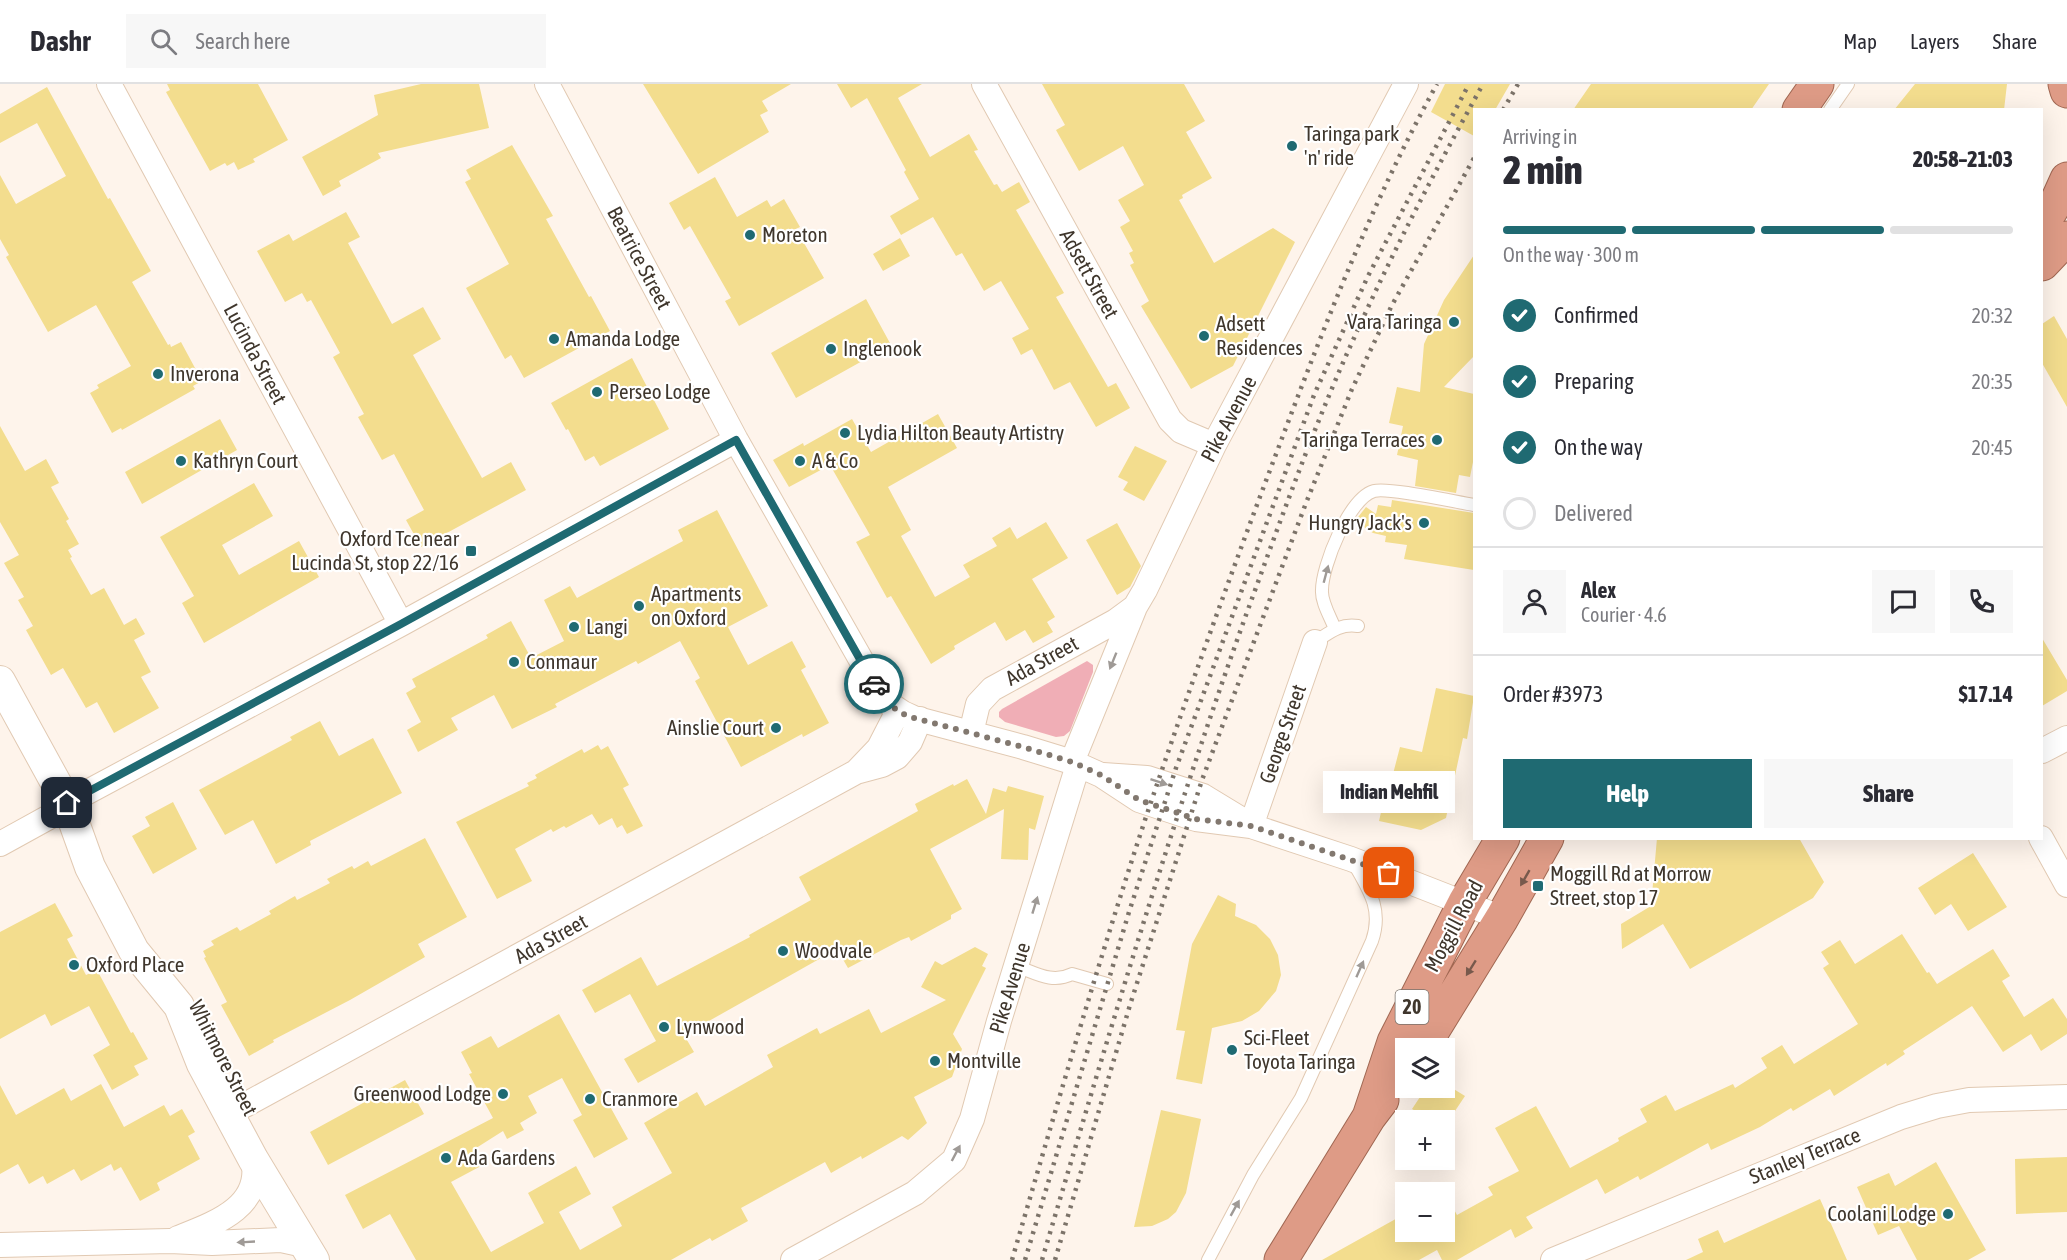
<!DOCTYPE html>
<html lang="en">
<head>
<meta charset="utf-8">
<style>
  :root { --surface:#fff; --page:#f7f7f7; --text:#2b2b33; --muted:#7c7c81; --line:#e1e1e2; --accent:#1f6a72 }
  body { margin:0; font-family:"Asap Condensed",sans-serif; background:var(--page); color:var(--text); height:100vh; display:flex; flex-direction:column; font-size:22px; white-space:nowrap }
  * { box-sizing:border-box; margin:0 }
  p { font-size:20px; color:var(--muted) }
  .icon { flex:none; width:33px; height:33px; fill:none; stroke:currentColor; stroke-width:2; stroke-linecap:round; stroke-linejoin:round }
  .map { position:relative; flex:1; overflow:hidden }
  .panel { position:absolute; left:1473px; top:24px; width:570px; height:732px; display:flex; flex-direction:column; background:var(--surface); border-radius:0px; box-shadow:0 6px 24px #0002 }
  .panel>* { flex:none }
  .fabs { position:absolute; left:1395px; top:954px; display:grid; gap:12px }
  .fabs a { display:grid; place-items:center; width:60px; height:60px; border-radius:0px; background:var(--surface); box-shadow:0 6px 24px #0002; font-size:30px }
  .pin { position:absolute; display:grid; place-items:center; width:51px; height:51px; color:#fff; margin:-26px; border-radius:12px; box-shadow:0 3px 9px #0006 }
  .courier { position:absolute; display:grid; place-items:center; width:60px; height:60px; margin:-30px; border:4px solid #1f6a72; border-radius:50%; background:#fff; color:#222; box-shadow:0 2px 8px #0007 }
  .bubble { position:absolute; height:42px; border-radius:0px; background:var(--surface); box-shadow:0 6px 24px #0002; font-size:20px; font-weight:800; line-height:42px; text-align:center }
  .overview em { font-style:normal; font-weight:800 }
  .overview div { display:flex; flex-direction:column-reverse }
  .overview { display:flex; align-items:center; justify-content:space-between; height:102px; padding:0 30px }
  h1 { font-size:39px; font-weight:800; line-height:45px }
  .bar { display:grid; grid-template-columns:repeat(4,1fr); gap:9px 6px; align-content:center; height:72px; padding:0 30px }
  .bar i { height:8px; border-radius:4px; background:var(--line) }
  .bar .on { background:var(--accent) }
  .bar p { grid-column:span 4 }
  .line { display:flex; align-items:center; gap:15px; padding:0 30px; border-top:2px solid var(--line) }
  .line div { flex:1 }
  .round { display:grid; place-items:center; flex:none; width:63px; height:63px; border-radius:0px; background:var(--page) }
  ol { padding:0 30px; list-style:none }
  li { display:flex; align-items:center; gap:18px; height:66px }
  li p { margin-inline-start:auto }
  li .icon { padding:6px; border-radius:50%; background:var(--accent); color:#fff; stroke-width:4 }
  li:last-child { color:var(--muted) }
  li i { width:33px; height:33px; border:3px solid var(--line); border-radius:50% }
  .button { display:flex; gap:12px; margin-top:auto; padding:12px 30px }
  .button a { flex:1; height:69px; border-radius:0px; background:var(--accent); color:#fff; font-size:24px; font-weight:800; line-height:69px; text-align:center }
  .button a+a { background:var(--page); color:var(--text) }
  header { display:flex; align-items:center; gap:36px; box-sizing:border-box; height:84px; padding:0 30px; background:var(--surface); border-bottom:2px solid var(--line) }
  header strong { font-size:28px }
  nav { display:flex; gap:33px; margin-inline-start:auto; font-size:21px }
  .search { width:420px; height:54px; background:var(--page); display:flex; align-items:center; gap:15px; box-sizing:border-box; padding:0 21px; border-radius:0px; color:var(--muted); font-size:22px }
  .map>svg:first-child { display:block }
</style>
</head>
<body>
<header>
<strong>Dashr</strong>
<div class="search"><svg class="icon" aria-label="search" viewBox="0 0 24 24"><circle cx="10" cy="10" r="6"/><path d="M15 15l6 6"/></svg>Search here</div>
<nav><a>Map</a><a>Layers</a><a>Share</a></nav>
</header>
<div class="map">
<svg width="2067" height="1176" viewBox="0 0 2067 1176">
  <rect width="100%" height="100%" fill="#fef4eb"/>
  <path fill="#f0aeb6" d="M1087,577L1093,581V588L1070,647L1064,652L1056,653L1005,638L999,633V628L1002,625Z"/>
  <path fill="#f3dd8e" d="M167,0H258L288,56L253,75L255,78L238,86L234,78L227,82L225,79L210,87L166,8L170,6Z
    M421,0H479L489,44L378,69L381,74L339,97L341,102L323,112L302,73L378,31L374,11Z
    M643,0H791L762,17L768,27L760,31L769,48L698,90Z
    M837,0H922L898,14L930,73L969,50L978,66L974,67L994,101L997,100L1002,108L1019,98L1030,118L1016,126L1064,209L1056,213L1108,303L1116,299L1130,324L1096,343L1070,298L1054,306L1032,265L1021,271L1012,254L1029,245L1001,197L984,207L962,169L956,172L933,133L901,151L890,132L919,115L904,88L906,86L867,14L851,24Z
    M1042,0H1184L1205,37L1186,48L1212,94L1182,111L1183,114L1179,116L1214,179L1273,144L1295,158L1233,282L1191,305L1141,222L1149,217L1130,181L1134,179L1129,169L1133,167L1120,143L1130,137L1118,116L1144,101L1123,62L1079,87L1056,46L1065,41Z
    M1445,0H1510L1495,26H1474V52L1431,28Z
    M1591,0H1769L1751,26H1573Z
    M1915,0H2007L2004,26H1894Z
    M47,3L108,115L110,114L151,187L132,198L168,261L170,260L171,263L181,258L202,297L193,302L195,305L122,346L121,344L112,349L90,309L99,304L97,301L131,282L96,221L48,248L6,173L9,171L0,155V91L16,120L66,92L37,39L0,59V30Z
    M512,61L553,132L546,135L589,213L591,212L610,247L524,294L511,271L505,275L466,204L509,180L465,98L471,95L466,86Z
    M715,93L737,133L767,116L771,123L784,115L800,143L796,145L824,194L739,242L725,217L731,214L690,142L684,146L669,119Z
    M346,128L360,153L348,159L392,240L423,223L441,255L413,271L482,394L511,378L526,406L421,463L406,436L424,426L394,370L382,376L358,333L364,330L333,273L340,269L311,216L307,218L302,209L285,218L257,167L289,150L293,157Z
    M900,154L910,172L883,187L873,170Z
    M1474,171V272L1444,303L1474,310V373L1470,393L1459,391L1456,409L1415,402L1418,376L1397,371L1403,342L1389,339L1397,303L1420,308L1424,260L1444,216Z
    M866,215L891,261L796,314L771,269Z
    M2054,232L2067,255V323L2042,279V240Z
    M632,274L669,345L600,382L594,372L585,377L568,345L566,346L551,319Z
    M938,330L957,364L888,403L911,446L901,452L935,513L970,493L963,481L997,462L992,454L1010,443L1017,455L1046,438L1068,474L1032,495L1055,533L1047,538L1053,548L1033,559L1025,546L1006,557L995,538L954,562L955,565L931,580L891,512L887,514L856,458L870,451L830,381L789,403L773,376L803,359L804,362L852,335L871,368Z
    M220,335L237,366L142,420L125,388Z
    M0,342L25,387L46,375L59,399L51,403L69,435L66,437L79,460L68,466L72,473L70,474L91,511L104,504L124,541L136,534L145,550L134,556L151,588L141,593L159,624L114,649L97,618L86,624L63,584L51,591L26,546L33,542L18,516L24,513L4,479L19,471L0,438Z
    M1135,362L1167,377L1144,417L1123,406L1128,398L1118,393Z
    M254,399L273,432L222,461L239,491L299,457L319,493L204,559L182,519L194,512L160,453Z
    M1392,416L1474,429V486L1404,475L1407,461L1385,458L1386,452L1373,449L1355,437L1366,423L1376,430L1378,421L1391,423Z
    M717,426L768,522L728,543L748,581L792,557L806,583L801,586L829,639L803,653L802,650L741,683L695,597L700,594L680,557L638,580L636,577L555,620L557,623L512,645L494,611L451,634L458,646L418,668L407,646L421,638L406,609L416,603L412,595L488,554L486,551L511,537L531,574L564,557L544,516L570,502L577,514L683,457L678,446Z
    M1117,439L1141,482L1130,503L1117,511L1086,456Z
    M2042,554L2067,596V607L2042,622Z
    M1436,604L1474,612L1467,655L1463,654L1446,734L1421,746L1379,737L1390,689L1393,690L1400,663L1422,668Z
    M320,637L339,672L373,654L402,709L310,757L311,761L276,780L253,736L225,751L199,706L292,656L290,653Z
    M598,661L601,666L608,662L629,701L623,704L643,742L627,750L622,741L617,744L612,734L599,741L592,730L566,744L564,742L553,748L551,745L515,765L532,797L497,815L456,738L529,702L527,699L537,694L535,691L582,665L584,669Z
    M967,695L986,730L993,704L1006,708L1008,702L1044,712L1035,746L1029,744L1028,776L1001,775L1004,725L930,765L962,825L951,831V835L911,857L909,853L901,856L848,884L837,865L684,951L694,968L638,999L624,975L656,957L630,910L595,929L582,906L641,873L657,902L750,853L749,851L811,816L799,793L918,727L915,720L953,700L954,702Z
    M173,718L197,765L153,790L132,752L150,742L145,733Z
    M425,754L467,833L418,860L425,873L350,916L273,956L274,958L249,972L221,921L227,918L204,874L206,873L203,867L214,861L211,857L237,843L240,847L271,830L269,827L295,812L297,816L330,799L327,795L352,782L354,785L368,777L371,782Z
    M1657,754H1799L1824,798L1813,814L1690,885L1663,840L1622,865L1621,840L1651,822Z
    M1973,769L2007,823L1968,847L1951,820L1935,831L1918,804Z
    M1218,811L1236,820L1235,832L1256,841L1270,855L1278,871L1281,891L1276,907L1259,927L1242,937L1212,944L1202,1000L1176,995L1185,947L1176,946L1192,860Z
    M55,819L73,852L67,855L86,891L97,886L131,949L133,948L148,975L134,982L139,991L112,1006L93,971L110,961L89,922L51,942L45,930L0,955V848Z
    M1902,850L1927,889L1929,888L1937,900L1993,865L2010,892L2002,897L2024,933L2053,914L2067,935V950L2041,967L2031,950L2003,968L1972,922L1903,967L1905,970L1887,982L1886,979L1834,1012L1830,1005L1793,1027L1791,1024L1760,1043L1711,1066L1708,1059L1640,1096L1638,1092L1605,1110L1597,1095L1526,1133L1533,1144L1515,1154L1511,1145L1457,1176H1442L1437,1166L1419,1176H1322L1401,1132L1406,1141V1148H1444V1107L1457,1131L1493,1111L1488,1103L1519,1087L1495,1044L1536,1022L1570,1084L1619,1057L1618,1054L1647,1038L1640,1025L1666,1011L1675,1027L1733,1000L1735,1004L1767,984L1761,974L1782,961L1794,980L1858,940L1823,884L1829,880L1821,868L1840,856L1855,880Z
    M975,863L988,870L982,882L986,884L953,950L962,965L952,993L914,1013L927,1039L908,1056L902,1052L862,1075L861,1072L831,1089L825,1078L741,1124L748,1137L712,1157L710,1154L671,1176H416L390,1130L363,1145L345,1111L493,1034L469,990L472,989L461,968L491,952L498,964L559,930L628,1055L594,1074L573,1036L582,1031L562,994L528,1012L537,1029L520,1039L524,1046L507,1055L503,1047L473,1066L481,1082L451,1098L491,1168L544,1139L528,1109L576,1082L591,1110L559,1128L580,1166L622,1142L612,1123L672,1089L644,1039L697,1008L705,1022L773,983L767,971L817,944L820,950L869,925L881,949L946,916L921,903L935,877L942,881Z
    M405,996L424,1030L328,1081L310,1048Z
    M101,1000L124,1043L164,1021L170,1032L182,1025L195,1048L188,1052L200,1075L157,1099L160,1106L140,1117L121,1083L114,1087L111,1080L81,1097L74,1085L47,1100L43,1092L29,1100L18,1080L0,1090V1001L16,1031L64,1004L71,1017Z
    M1426,1004H1452L1465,1012L1449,1036H1431L1412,1025Z
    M1161,1026L1201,1035L1186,1109L1176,1128L1168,1135L1152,1142L1134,1143Z
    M2067,1073V1128L2016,1130L2015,1075Z
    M1936,1078L1986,1166L1968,1176H1917L1899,1142L1878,1151L1857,1103L1889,1089L1895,1102Z
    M1820,1115L1847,1176H1686L1703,1168L1698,1155L1718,1146L1724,1159Z"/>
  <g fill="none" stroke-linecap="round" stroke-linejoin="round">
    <g stroke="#e1c9b2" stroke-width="14">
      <path id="service" d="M1830,26L1848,0
        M1335,545C1331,534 1321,518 1322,506C1322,482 1349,414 1374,407C1388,403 1455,418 1474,421
        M1315,558C1329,549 1340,539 1358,542
        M1016,882C1036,889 1052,900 1072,890L1107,900
        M1208,1176L1253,1091L1301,1014L1372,857C1383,825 1369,806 1353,778"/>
    </g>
    <g stroke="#e1c9b2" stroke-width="26">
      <path id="minor" d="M109,0L401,540
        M547,0L736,356L877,604C886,619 897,628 914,634L1023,663L1072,678L1101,691L1139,716L1196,735L1251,742
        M984,0L1170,336L1181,347L1214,361
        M971,649L978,620L992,605L1116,537L1135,523
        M2042,667L2067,654
        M1072,678L1135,523L1145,506L1214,361L1406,0
        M858,686L879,664L898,627
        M1103,691L1147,694L1203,712L1254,743L1351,775L1502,834
        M67,719L401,540L736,356
        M1251,742L1315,558
        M2041,754L2067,801
        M0,760L69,722
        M245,1021L856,688L882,681L897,673L910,658L920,635
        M178,1154C213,1140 264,1123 253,1075
        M0,1161L170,1157L212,1159L281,1156L304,1161
        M793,1176L915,1109L954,1076L972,1035L999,937L1078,681
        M1553,1176L1901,1033L1937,1022L1969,1016L2067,1013"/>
    </g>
    <g stroke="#e1c9b2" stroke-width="32">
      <path id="tertiary" d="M0,597L67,719L90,783L134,867L179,922L202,980L253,1075L314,1176"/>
    </g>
    <g stroke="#a06752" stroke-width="35">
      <path id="trunk" d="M2065,0L2067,7
        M1799,26L1817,0
        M2042,141L2058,115L2067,95
        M2042,180L2067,154
        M1422,964L1502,834L1547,754
        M1369,1033L1394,958L1465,818L1503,754
        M1281,1176L1369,1033L1382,1016"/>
    </g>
    <use href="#service" stroke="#fff" stroke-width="12"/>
    <use href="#minor" stroke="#fff" stroke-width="24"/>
    <use href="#tertiary" stroke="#fff" stroke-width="30"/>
    <use href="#trunk" stroke="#de9b86" stroke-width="33"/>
    <path stroke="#7c7369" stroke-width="4.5" stroke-dasharray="3 6" stroke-linecap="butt" d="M1503,26L1518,0
      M1012,1176C1054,1031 1096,886 1143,742C1180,631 1220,520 1261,410C1313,272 1365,130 1437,0
      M1025,1176L1129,828L1176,684L1314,311L1368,192L1469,0
      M1042,1176C1106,959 1170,743 1246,531C1280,438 1313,344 1354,254C1393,167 1437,83 1483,0
      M1055,1176L1130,921L1202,696L1306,419L1352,305L1392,221L1474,74"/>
  </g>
  <defs><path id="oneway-solid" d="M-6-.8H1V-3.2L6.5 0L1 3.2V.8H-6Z" transform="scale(1.5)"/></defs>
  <g fill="#9f9a96">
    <use href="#oneway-solid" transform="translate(1326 490) rotate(-75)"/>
    <use href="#oneway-solid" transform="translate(1113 577) rotate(112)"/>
    <use href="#oneway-solid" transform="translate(1159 698) rotate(18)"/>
    <use href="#oneway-solid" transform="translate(1035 821) rotate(-73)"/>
    <use href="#oneway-solid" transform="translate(1360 885) rotate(-66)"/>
    <use href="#oneway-solid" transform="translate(956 1069) rotate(-62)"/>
    <use href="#oneway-solid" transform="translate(1235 1124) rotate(-61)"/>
    <use href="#oneway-solid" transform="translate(246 1158) rotate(177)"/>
  </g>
  <g fill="#77594c">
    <use href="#oneway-solid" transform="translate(1525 794) rotate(120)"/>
    <use href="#oneway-solid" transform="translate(1471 884) rotate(122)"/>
  </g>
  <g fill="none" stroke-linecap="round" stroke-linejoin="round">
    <path stroke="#82786f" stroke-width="6" stroke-dasharray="0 10.8" d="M874,600L891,622L907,632L1023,663L1072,678L1101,691L1139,716L1196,735L1251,742L1389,789"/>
    <path stroke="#1f6a72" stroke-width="8" d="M67,719L401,540L736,356L874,600"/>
  </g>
  <g fill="#1f6a72" stroke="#fff" stroke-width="2">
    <circle cx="1292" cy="62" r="6"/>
    <circle cx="750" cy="151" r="6"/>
    <circle cx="1454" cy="238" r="6"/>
    <circle cx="1204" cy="252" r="6"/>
    <circle cx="554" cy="255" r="6"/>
    <circle cx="831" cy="265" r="6"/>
    <circle cx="158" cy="290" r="6"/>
    <circle cx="597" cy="308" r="6"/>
    <circle cx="845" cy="349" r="6"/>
    <circle cx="1437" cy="356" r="6"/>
    <circle cx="181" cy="377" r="6"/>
    <circle cx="800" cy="377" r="6"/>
    <circle cx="1424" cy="439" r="6"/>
    <rect x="465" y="461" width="12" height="12" rx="3"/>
    <circle cx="639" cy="522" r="6"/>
    <circle cx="574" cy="543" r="6"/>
    <circle cx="514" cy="578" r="6"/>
    <circle cx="776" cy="644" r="6"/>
    <rect x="1532" y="796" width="12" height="12" rx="3"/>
    <circle cx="783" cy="867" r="6"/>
    <circle cx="74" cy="881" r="6"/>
    <circle cx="664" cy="943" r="6"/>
    <circle cx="1232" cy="966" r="6"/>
    <circle cx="935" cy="977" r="6"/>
    <circle cx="503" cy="1010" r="6"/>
    <circle cx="590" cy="1015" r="6"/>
    <circle cx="446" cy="1074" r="6"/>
    <circle cx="1948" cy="1130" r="6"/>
  </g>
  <g text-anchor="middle" stroke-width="4.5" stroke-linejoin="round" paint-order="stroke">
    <rect fill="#fff" stroke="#79726b" stroke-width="1.5" x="1395.5" y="906" width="33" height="34" rx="4.5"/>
    <g font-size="20" font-weight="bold" fill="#3f362c">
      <text x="1412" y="930">20</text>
    </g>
    <g font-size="21" fill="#3f362c" stroke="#fff" text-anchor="start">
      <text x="1304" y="57">Taringa park<tspan x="1304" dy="24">'n' ride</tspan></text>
      <text x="762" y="158">Moreton</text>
      <text x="1442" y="245" text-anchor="end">Vara Taringa</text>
      <text x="1216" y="247">Adsett<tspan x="1216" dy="24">Residences</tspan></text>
      <text x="566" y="262">Amanda Lodge</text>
      <text x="843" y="272">Inglenook</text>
      <text x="170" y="297">Inverona</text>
      <text x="609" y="315">Perseo Lodge</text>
      <text x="857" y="356">Lydia Hilton Beauty Artistry</text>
      <text x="1425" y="363" text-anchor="end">Taringa Terraces</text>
      <text x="193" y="384">Kathryn Court</text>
      <text x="812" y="384">A &amp; Co</text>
      <text x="1412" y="446" text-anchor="end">Hungry Jack's</text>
      <text x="459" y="462" text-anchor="end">Oxford Tce near<tspan x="459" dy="24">Lucinda St, stop 22/16</tspan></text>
      <text x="651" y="517">Apartments<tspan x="651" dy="24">on Oxford</tspan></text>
      <text x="586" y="550">Langi</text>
      <text x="526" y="585">Conmaur</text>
      <text x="764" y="651" text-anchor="end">Ainslie Court</text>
      <text x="1550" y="797">Moggill Rd at Morrow<tspan x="1550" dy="24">Street, stop 17</tspan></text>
      <text x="795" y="874">Woodvale</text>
      <text x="86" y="888">Oxford Place</text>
      <text x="676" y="950">Lynwood</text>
      <text x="1244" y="961">Sci-Fleet<tspan x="1244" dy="24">Toyota Taringa</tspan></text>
      <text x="947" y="984">Montville</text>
      <text x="491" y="1017" text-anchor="end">Greenwood Lodge</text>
      <text x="602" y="1022">Cranmore</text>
      <text x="458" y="1081">Ada Gardens</text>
      <text x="1936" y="1137" text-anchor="end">Coolani Lodge</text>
    </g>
    <g font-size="21" fill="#3f362c" stroke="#fff">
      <text transform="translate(639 174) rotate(62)" y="7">Beatrice Street</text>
      <text transform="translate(1089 190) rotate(61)" y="7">Adsett Street</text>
      <text transform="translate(255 270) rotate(62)" y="7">Lucinda Street</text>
      <text transform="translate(1229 335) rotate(-62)" y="7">Pike Avenue</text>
      <text transform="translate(1042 577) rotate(-29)" y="7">Ada Street</text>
      <text transform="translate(1283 650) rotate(-71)" y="7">George Street</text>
      <text transform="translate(1454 842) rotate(-62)" y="7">Moggill Road</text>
      <text transform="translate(551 855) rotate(-29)" y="7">Ada Street</text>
      <text transform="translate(1010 904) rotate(-73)" y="7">Pike Avenue</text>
      <text transform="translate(223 974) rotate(63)" y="7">Whitmore Street</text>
      <text transform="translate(1805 1072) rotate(-22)" y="7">Stanley Terrace</text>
    </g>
  </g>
</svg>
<div class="fabs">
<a><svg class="icon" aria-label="layers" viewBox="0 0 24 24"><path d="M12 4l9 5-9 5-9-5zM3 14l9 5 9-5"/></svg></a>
<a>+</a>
<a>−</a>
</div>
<div class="pin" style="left:1389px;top:789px;background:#ea580c"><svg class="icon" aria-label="bag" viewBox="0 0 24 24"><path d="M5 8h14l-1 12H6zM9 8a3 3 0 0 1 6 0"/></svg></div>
<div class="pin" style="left:67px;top:719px;background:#1f2937"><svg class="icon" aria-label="home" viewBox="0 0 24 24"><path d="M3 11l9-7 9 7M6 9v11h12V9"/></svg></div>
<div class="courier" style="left:874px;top:600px"><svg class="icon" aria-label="car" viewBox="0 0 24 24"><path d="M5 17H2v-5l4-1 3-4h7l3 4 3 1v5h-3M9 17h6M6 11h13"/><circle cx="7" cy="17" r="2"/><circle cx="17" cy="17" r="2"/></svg></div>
<div class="bubble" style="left:1323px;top:687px;width:132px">Indian Mehfil</div>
<section class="panel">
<div class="overview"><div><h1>2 min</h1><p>Arriving in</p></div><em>20:58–21:03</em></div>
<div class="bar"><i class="on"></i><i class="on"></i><i class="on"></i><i></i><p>On the way · 300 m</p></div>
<ol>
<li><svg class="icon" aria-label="check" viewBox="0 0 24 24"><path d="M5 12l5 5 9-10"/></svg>Confirmed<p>20:32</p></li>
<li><svg class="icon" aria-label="check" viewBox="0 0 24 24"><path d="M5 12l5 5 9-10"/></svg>Preparing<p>20:35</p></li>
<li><svg class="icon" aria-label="check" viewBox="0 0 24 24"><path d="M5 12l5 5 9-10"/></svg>On the way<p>20:45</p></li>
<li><i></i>Delivered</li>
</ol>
<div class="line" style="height:108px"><a class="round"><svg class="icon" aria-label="person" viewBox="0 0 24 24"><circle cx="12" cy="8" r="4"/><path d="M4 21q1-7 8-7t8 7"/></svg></a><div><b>Alex</b><p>Courier · 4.6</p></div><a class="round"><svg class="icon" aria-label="chat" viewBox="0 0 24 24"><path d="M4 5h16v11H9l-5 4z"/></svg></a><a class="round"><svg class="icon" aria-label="phone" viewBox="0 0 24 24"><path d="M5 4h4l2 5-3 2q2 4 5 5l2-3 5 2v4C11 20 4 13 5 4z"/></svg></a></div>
<div class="line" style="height:78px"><div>Order #3973</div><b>$17.14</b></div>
<div class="button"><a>Help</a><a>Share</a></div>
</section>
</div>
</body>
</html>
